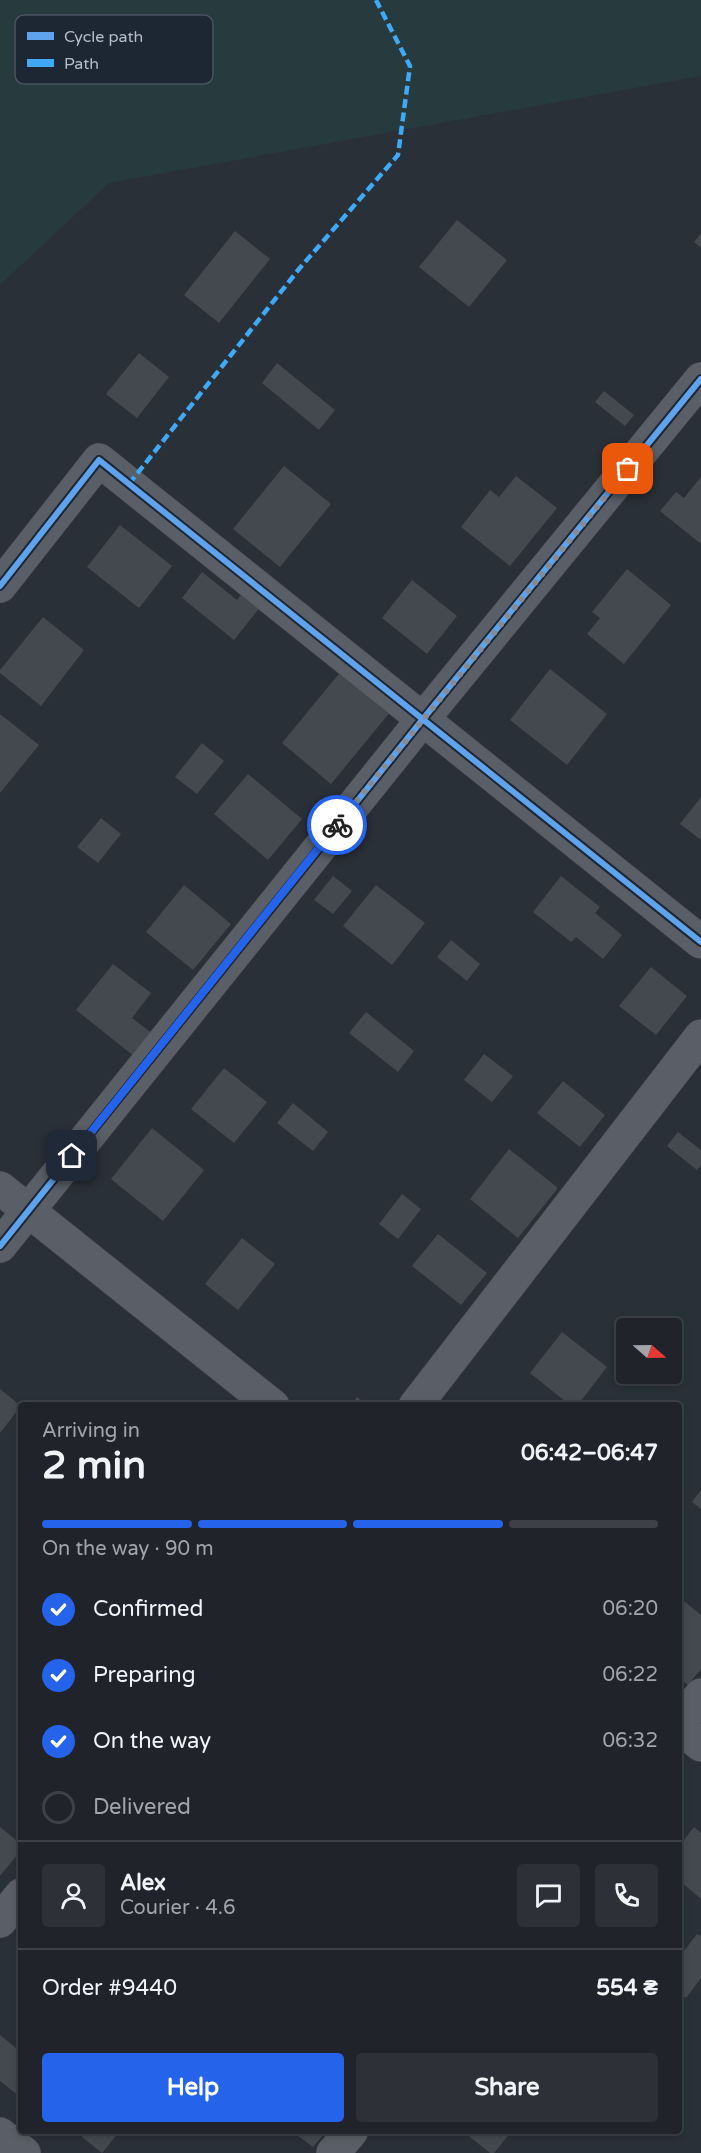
<!DOCTYPE html>
<html lang="en">
<head>
<meta charset="utf-8">
<style>
  :root { --surface:#20242a; --page:#2d3036; --text:#f1f3f6; --muted:#a2a4a8; --line:#3d4147; --accent:#2563eb }
  body { margin:0; font-family:"Varela Round",sans-serif; background:var(--page); color:var(--text); height:100vh; display:flex; flex-direction:column; font-size:22px; white-space:nowrap }
  * { box-sizing:border-box; margin:0 }
  p { font-size:20px; color:var(--muted) }
  .icon { flex:none; width:33px; height:33px; fill:none; stroke:currentColor; stroke-width:2; stroke-linecap:round; stroke-linejoin:round }
  .map { position:relative; flex:1; overflow:hidden }
  .details { position:absolute; left:18px; top:1402px; width:664px; height:732px; display:flex; flex-direction:column; background:var(--surface); border-radius:6px; box-shadow:0 3px 9px #0003,0 0 0 2px var(--line) }
  .details>* { flex:none }
  .needle { width:39px; rotate:110deg }
  .controls { position:absolute; left:616px; top:1318px; display:grid; gap:12px }
  .controls a { display:grid; place-items:center; width:66px; height:66px; border-radius:6px; background:var(--surface); box-shadow:0 3px 9px #0003,0 0 0 2px var(--line); font-size:30px }
  .pin { position:absolute; display:grid; place-items:center; width:51px; height:51px; color:#fff; margin:-26px; border-radius:12px; box-shadow:0 3px 9px #0006 }
  .courier { position:absolute; display:grid; place-items:center; width:60px; height:60px; margin:-30px; border:4px solid #2563eb; border-radius:50%; background:#fff; color:#222; box-shadow:0 2px 8px #0007 }
  .summary em { font-style:normal; font-weight:700 }
  .summary div { display:flex; flex-direction:column-reverse }
  .summary { display:flex; align-items:center; justify-content:space-between; height:102px; padding:0 24px }
  h1 { font-size:39px; font-weight:700; line-height:45px }
  .bar { display:grid; grid-template-columns:repeat(4,1fr); gap:9px 6px; align-content:center; height:72px; padding:0 24px }
  .bar i { height:8px; border-radius:4px; background:var(--line) }
  .bar .active { background:var(--accent) }
  .bar p { grid-column:span 4 }
  .line { display:flex; align-items:center; gap:15px; padding:0 24px; border-top:2px solid var(--line) }
  .line div { flex:1 }
  .round { display:grid; place-items:center; flex:none; width:63px; height:63px; border-radius:6px; background:var(--page) }
  ol { padding:0 24px; list-style:none }
  li { display:flex; align-items:center; gap:18px; height:66px }
  li p { margin-inline-start:auto }
  li .icon { padding:6px; border-radius:50%; background:var(--accent); color:#fff; stroke-width:4 }
  li:last-child { color:var(--muted) }
  li i { width:33px; height:33px; border:3px solid var(--line); border-radius:50% }
  .primary-button { display:flex; gap:12px; margin-top:auto; padding:12px 24px }
  .primary-button a { flex:1; height:69px; border-radius:6px; background:var(--accent); color:#fff; font-size:24px; font-weight:700; line-height:69px; text-align:center }
  .primary-button a+a { background:var(--page); color:var(--text) }
  .map>svg:first-child { display:block }
</style>
</head>
<body>
<div class="map">
<svg width="701" height="2153" viewBox="0 0 701 2153">
  <rect width="100%" height="100%" fill="#2a3038"/>
  <path fill="#273a3e" d="M0,0H701V76L109,183L0,285Z"/>
  <path fill="#444950" d="M457,220L507,260L469,307L419,267Z
    M235,231L270,259L219,323L184,295Z
    M701,233V248L694,242Z
    M139,353L169,377L137,418L106,394Z
    M277,363L335,410L319,430L262,383Z
    M604,391L634,415L625,426L595,402Z
    M284,466L331,504L280,567L233,529Z
    M516,476L557,508L510,566L461,527L490,490L499,497Z
    M701,477V544L660,511L676,492L684,498Z
    M120,525L172,566L139,608L87,567Z
    M627,569L671,605L624,664L587,634L600,618L592,612Z
    M202,572L237,600L243,592L261,606L234,640L182,598Z
    M412,580L457,616L427,654L382,618Z
    M43,617L84,650L41,706L0,673V670Z
    M550,669L607,714L567,765L510,720Z
    M342,670L391,711L331,784L282,743Z
    M0,714L39,745L0,793Z
    M202,743L224,761L197,794L175,777Z
    M248,774L302,819L268,860L214,814Z
    M701,797V840L680,824Z
    M101,818L121,834L98,863L77,847Z
    M333,876L352,891L333,914L314,900Z
    M561,876L600,907L595,913L622,935L603,959L576,937L571,942L533,912Z
    M184,885L231,924L193,970L146,932Z
    M376,885L425,923L392,965L343,926Z
    M451,940L480,964L467,981L437,957Z
    M113,964L151,993L132,1018L153,1034L135,1057L76,1010Z
    M651,967L687,996L656,1035L619,1006Z
    M366,1012L414,1051L398,1072L349,1033Z
    M484,1054L513,1076L492,1102L464,1080Z
    M224,1068L267,1102L234,1143L191,1109Z
    M563,1081L605,1115L580,1147L537,1113Z
    M293,1103L328,1132L313,1151L277,1123Z
    M152,1128L204,1170L163,1221L111,1179Z
    M678,1132L701,1150V1165L697,1170L667,1146Z
    M509,1149L558,1188L518,1238L470,1199Z
    M402,1194L421,1209L398,1239L379,1224Z
    M438,1234L487,1273L461,1305L412,1266Z
    M242,1238L275,1264L238,1310L205,1284Z
    M562,1332L607,1367L577,1406H571L530,1373Z
    M0,1389L21,1406L0,1433Z
    M357,1397L369,1406H351Z
    M701,1490V1509L692,1502Z
    M680,1598L701,1615V1669L688,1685L680,1678Z
    M0,1827L21,1844V1850L0,1876Z
    M694,1827L701,1833V1899L680,1881V1845Z
    M697,1934L701,1936V1978L686,1998L680,1993V1956Z
    M0,2035L21,2052V2093L19,2096L0,2081Z
    M86,2132H119L102,2153L82,2137Z
    M293,2132H326L313,2147Z
    M464,2132H511L494,2153H490Z"/>
  <g fill="none" stroke-linecap="round" stroke-linejoin="round">
    <g stroke="#484c53" stroke-width="34">
      <path id="minor" d="M0,586L99,460L701,942
        M0,1188L273,1406
        M0,1246L423,719L701,379
        M415,1406L701,1036
        M680,1722L701,1695
        M680,1728L701,1745
        M0,1921L21,1895
        M0,2134L24,2153
        M333,2153L351,2132"/>
    </g>
    <use href="#minor" stroke="#5a5e66" stroke-width="33"/>
    <path stroke="#3fa9f5" stroke-width="4.5" stroke-dasharray="9 4.5" stroke-linecap="butt" d="M129,484L299,269L398,155L410,66L376,0"/>
    <g stroke="#1d2633" stroke-width="10">
      <path id="cycleway" d="M0,586L99,460L701,942
        M0,1246L423,719L701,379"/>
    </g>
    <use href="#cycleway" stroke="#60a3ed" stroke-width="6"/>
  </g>
  <g fill="none" stroke-linecap="round" stroke-linejoin="round">
    <path stroke="#848b96" stroke-width="6" stroke-dasharray="0 10.8" d="M337,825L628,469"/>
    <path stroke="#2563eb" stroke-width="8" d="M72,1156L337,825"/>
  </g>
  <rect x="15" y="15" width="198" height="69" rx="9" fill="#1d2633" stroke="#4a5360" stroke-width="1.5"/>
  <rect x="27" y="32" width="27" height="8" fill="#60a3ed"/>
  <rect x="27" y="59" width="27" height="8" fill="#3fa9f5"/>
  <g font-size="16" fill="#b4bcc9">
    <text x="64" y="42">Cycle path</text>
    <text x="64" y="69">Path</text>
  </g>
</svg>
<div class="controls">
<a><svg class="needle" viewBox="-14 -14 28 28"><path d="M0-13l5 13h-10z" fill="#e53935"/><path d="M0 13l5-13h-10z" fill="#a2a4a8"/></svg></a>
</div>
<div class="pin" style="left:628px;top:469px;background:#ea580c"><svg class="icon" aria-label="bag" viewBox="0 0 24 24"><path d="M5 8h14l-1 12H6zM9 8a3 3 0 0 1 6 0"/></svg></div>
<div class="pin" style="left:72px;top:1156px;background:#1f2937"><svg class="icon" aria-label="home" viewBox="0 0 24 24"><path d="M3 11l9-7 9 7M6 9v11h12V9"/></svg></div>
<div class="courier" style="left:337px;top:825px"><svg class="icon" aria-label="bike" viewBox="0 0 24 24"><circle cx="6" cy="16" r="4"/><circle cx="18" cy="16" r="4"/><path d="M6 16l4-8h5l3 8M10 8l3 8H6M13 5h3"/></svg></div>
<section class="details">
<div class="summary"><div><h1>2 min</h1><p>Arriving in</p></div><em>06:42–06:47</em></div>
<div class="bar"><i class="active"></i><i class="active"></i><i class="active"></i><i></i><p>On the way · 90 m</p></div>
<ol>
<li><svg class="icon" aria-label="check" viewBox="0 0 24 24"><path d="M5 12l5 5 9-10"/></svg>Confirmed<p>06:20</p></li>
<li><svg class="icon" aria-label="check" viewBox="0 0 24 24"><path d="M5 12l5 5 9-10"/></svg>Preparing<p>06:22</p></li>
<li><svg class="icon" aria-label="check" viewBox="0 0 24 24"><path d="M5 12l5 5 9-10"/></svg>On the way<p>06:32</p></li>
<li><i></i>Delivered</li>
</ol>
<div class="line" style="height:108px"><a class="round"><svg class="icon" aria-label="person" viewBox="0 0 24 24"><circle cx="12" cy="8" r="4"/><path d="M4 21q1-7 8-7t8 7"/></svg></a><div><b>Alex</b><p>Courier · 4.6</p></div><a class="round"><svg class="icon" aria-label="chat" viewBox="0 0 24 24"><path d="M4 5h16v11H9l-5 4z"/></svg></a><a class="round"><svg class="icon" aria-label="phone" viewBox="0 0 24 24"><path d="M5 4h4l2 5-3 2q2 4 5 5l2-3 5 2v4C11 20 4 13 5 4z"/></svg></a></div>
<div class="line" style="height:78px"><div>Order #9440</div><b>554 ₴</b></div>
<div class="primary-button"><a>Help</a><a>Share</a></div>
</section>
</div>
</body>
</html>
